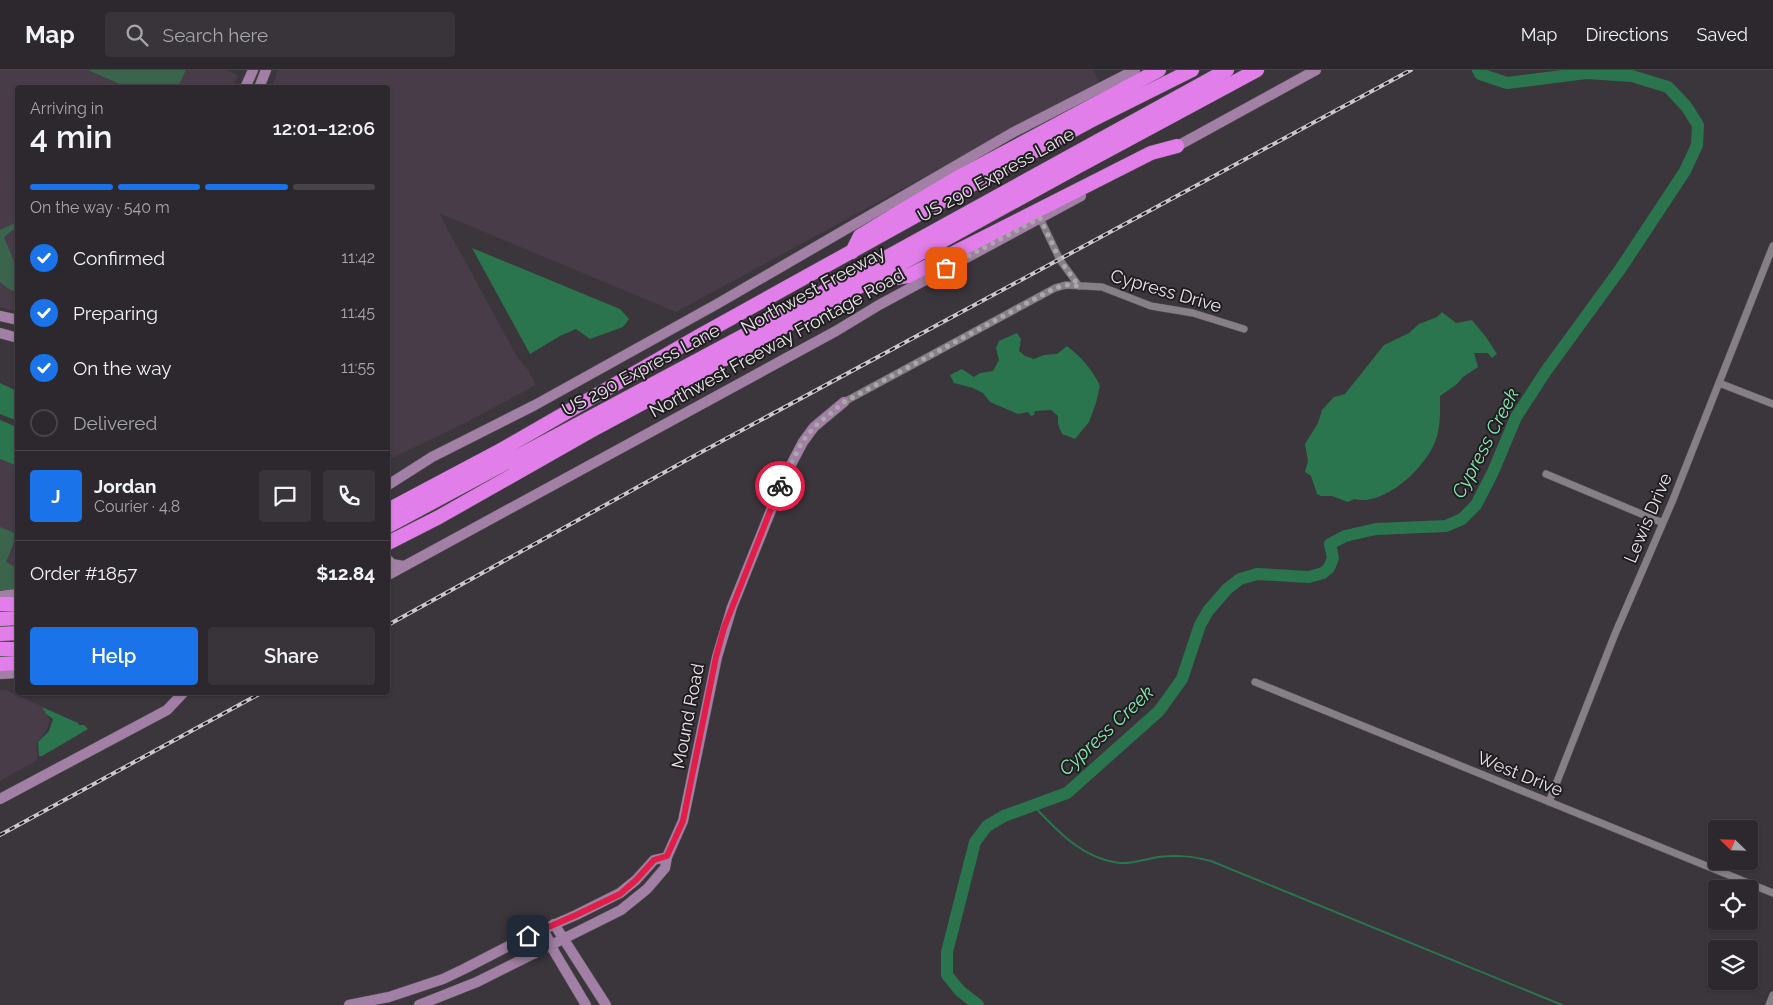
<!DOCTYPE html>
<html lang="en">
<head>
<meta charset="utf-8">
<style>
  :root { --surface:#2c282d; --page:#383439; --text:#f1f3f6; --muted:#a6a6aa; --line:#484449; --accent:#1a73e8 }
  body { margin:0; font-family:Raleway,sans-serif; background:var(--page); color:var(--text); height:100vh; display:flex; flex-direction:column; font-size:19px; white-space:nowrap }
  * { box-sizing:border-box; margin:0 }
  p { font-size:16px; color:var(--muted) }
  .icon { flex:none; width:28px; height:28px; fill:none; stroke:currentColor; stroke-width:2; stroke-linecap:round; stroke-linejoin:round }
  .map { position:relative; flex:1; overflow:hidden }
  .panel { position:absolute; left:15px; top:15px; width:375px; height:610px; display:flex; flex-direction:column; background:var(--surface); border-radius:5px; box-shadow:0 1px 4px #0004,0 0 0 1px var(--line) }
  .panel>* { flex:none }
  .needle { width:32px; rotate:293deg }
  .controls { position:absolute; left:1708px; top:750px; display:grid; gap:10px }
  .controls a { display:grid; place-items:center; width:50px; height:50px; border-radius:5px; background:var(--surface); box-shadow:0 1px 4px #0004,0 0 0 1px var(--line); font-size:25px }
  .pin { position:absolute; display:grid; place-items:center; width:42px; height:42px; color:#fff; margin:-21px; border-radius:10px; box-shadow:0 2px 8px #0006 }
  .courier { position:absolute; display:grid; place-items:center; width:50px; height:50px; margin:-25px; border:4px solid #e11d48; border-radius:50%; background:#fff; color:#222; box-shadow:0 1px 6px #0007 }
  .head em { font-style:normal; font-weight:600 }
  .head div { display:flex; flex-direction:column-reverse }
  .head { display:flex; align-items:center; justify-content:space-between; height:85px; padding:0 15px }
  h1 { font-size:32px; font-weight:600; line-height:38px }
  .bar { display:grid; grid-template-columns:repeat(4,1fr); gap:8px 5px; align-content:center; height:60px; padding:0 15px }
  .bar i { height:6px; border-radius:4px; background:var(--line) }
  .bar .current { background:var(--accent) }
  .bar p { grid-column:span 4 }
  .line { display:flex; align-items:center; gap:12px; padding:0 15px; border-top:1px solid var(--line) }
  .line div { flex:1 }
  .round { display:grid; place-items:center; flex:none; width:52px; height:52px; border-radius:5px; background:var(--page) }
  ol { padding:0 15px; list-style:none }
  li { display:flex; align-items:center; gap:15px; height:55px }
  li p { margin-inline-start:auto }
  li .icon { padding:5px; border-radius:50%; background:var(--accent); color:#fff; stroke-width:4 }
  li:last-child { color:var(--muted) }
  li i { width:28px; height:28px; border:2px solid var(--line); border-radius:50% }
  .button { display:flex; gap:10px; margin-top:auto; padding:10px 15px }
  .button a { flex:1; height:58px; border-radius:5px; background:var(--accent); color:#fff; font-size:20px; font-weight:600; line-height:58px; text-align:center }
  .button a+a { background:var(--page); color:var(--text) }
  header { display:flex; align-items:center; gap:30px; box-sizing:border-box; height:70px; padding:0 25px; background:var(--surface); border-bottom:1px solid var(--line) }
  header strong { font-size:24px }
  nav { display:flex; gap:28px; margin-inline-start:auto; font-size:18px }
  .search { width:350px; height:45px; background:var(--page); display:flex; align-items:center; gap:12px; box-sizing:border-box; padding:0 18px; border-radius:5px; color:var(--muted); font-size:19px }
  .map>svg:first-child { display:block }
</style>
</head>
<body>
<header>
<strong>Map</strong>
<div class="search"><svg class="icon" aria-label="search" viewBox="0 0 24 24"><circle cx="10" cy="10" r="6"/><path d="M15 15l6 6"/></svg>Search here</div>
<nav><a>Map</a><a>Directions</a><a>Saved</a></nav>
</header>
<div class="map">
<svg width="1773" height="935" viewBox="0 0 1773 935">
  <rect width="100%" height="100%" fill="#3b353c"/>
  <path fill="#473c48" d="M0,0H226L238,6L233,17L18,18L17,242L0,237Z
    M278,0H1093L1099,12L676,242L439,143L516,285L528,300L536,315L465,353L388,390V18H271Z
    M0,389L17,396V498L0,490Z
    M0,620H6L41,636L50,650L46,661L37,672V690L0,711Z"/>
  <path fill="#3a644c" d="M88,0H186L178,17H126Z
    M17,152V157L4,167L17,199V223L9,219L0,212V160Z
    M0,457L17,464L6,492L17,498V520H0Z"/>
  <path fill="#2a754e" d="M472,178L620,239L629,249L623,257L590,269L576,259L560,266L530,284Z
    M1442,242L1456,253L1472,250L1486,267L1497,284L1492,288L1488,283H1474L1478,297L1463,307L1457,314L1440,326C1440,342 1441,357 1435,372C1425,398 1384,437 1354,429L1348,432L1332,426H1321L1317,424L1311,406L1305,402L1308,391L1305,374L1318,353L1322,340L1334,327L1345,324L1384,275L1409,263L1419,254L1437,247Z
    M1017,263L1021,269L1019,281L1025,286L1034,289L1044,285L1057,284L1067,276C1081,287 1092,299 1100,316L1096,333L1089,352L1075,369L1062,364L1058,354V346L1051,340L1035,341L1034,345L1031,346L1028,342L1018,344L990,332L983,323L973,318L954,313L950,305L962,299L974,307L980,303L993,301L999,290L996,278L999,271Z
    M0,313L17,321V343L15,350L0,344Z
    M0,350L17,357V396L0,389Z
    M42,637L78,653L79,655H84L88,659L42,686H39L38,672L49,661L53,649L46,644Z"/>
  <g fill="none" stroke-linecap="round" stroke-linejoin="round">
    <path stroke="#2a754e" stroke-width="2" d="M1033,735C1057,761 1083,789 1120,793C1132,794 1146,789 1158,787C1179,785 1191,786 1211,791L1562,935"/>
    <path stroke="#2a754e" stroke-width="12" d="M978,935L960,921L947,905V882L975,772L987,756L1004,746L1067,723L1159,641L1182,609L1200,555L1208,541L1227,519L1240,509L1257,504L1309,507L1323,503L1329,498L1333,488L1330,474L1345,466L1376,459L1446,456L1462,449L1476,435L1493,402L1516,347L1546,301L1621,198L1685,101L1697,75L1698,55L1686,36L1668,17L1632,6L1586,3L1507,13L1480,4L1478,0"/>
    <g stroke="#59545a" stroke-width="8">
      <path id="street" d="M1040,148L1060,190L1079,216
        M1719,313L1773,334
        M844,332L1055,218L1066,215L1102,217L1151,236L1193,243L1244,259
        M1546,404L1663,453
        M1255,612L1773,823
        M1549,732L1615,564L1672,432L1773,176
        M1769,935L1773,925"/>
    </g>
    <g stroke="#59545a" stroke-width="11">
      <path id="secondary" d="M245,18L253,0
        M259,18L266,0
        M1172,79L1316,0
        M0,246L18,250
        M0,263L18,268
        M388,415L432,387L535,335L717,234L1012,63L1135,0
        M388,490L392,494L403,496
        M388,505L836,261L879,235L1081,126
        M0,526L18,524
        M0,604L18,603
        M0,729L167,640L184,622
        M554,854L606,935
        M543,859L555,883L586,935
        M349,935L389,927L443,909L464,899L528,866L576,845L620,823L636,810L654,790L667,787
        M419,935L477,912L621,840L647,819L665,798L667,787L683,751L717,587L732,537L784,408L803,372L814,357L844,332"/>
    </g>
    <g stroke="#59545a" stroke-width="15">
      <path id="highway" d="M852,182L860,166L901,141L957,108L1159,0
        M877,211L908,206L1151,83L1177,76
        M388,440L501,380L699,266L977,112L1092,50L1192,0
        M388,456L769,252L1227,0
        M388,473L439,447L596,358L866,213L1075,98L1257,0
        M0,534H18
        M0,549L18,548
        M0,564L18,563
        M0,579H18
        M0,594L18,593"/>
    </g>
    <use href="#street" stroke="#867f86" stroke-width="7"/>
    <use href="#secondary" stroke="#a27fa4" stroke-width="10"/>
    <use href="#highway" stroke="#e27ee9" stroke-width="14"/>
    <g stroke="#cbc7cb" stroke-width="4">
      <path id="rail" d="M388,555L694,386L1411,0
        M0,765L263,622"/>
    </g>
    <use href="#rail" stroke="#201d21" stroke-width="2" stroke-dasharray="5.5" stroke-linecap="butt"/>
  </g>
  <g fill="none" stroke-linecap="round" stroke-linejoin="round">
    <path stroke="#aba7ac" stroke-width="5" stroke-dasharray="0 9" d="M780,416L802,372L814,357L844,332L1055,218L1066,215L1079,216L1060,190L1040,148L946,198"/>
    <path stroke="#e11d48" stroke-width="6" d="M528,866L576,845L620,824L636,810L654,790L667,786L683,751L716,587L724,558L780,416"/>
  </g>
  <g text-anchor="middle" stroke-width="4" stroke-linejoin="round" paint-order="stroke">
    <g font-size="18" fill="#e8e4e8" stroke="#201d21">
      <text transform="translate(996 105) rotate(-29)" y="6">US 290 Express Lane</text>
      <text transform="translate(813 220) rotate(-29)" y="6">Northwest Freeway</text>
      <text transform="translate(1166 221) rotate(16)" y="6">Cypress Drive</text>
      <text transform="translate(777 273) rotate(-29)" y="6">Northwest Freeway Frontage Road</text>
      <text transform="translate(641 300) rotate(-28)" y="6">US 290 Express Lane</text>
      <text transform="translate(1648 448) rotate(-67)" y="6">Lewis Drive</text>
      <text transform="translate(688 646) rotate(-79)" y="6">Mound Road</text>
      <text transform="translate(1520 704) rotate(22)" y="6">West Drive</text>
    </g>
    <g font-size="19" font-style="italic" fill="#85ebb2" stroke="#201d21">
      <text transform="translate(1485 373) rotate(-62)" y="7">Cypress Creek</text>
      <text transform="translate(1106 660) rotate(-43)" y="7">Cypress Creek</text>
    </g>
  </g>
</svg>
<div class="controls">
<a><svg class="needle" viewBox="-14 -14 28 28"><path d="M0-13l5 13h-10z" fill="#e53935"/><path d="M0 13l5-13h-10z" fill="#a6a6aa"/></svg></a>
<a><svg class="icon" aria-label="locate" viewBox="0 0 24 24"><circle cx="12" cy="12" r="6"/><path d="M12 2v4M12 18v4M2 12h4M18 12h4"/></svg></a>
<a><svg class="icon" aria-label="layers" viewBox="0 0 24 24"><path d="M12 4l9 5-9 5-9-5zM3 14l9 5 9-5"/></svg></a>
</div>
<div class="pin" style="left:946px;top:198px;background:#ea580c"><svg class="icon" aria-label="bag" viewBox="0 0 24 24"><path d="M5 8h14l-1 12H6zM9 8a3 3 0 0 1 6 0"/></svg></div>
<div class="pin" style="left:528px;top:866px;background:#1f2937"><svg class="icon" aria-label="home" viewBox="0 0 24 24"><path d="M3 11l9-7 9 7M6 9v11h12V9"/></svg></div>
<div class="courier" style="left:780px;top:416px"><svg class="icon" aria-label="bike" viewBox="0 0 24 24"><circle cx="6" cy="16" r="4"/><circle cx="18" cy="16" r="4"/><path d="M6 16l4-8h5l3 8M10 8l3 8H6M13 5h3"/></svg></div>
<section class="panel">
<div class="head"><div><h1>4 min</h1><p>Arriving in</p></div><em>12:01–12:06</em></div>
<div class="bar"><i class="current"></i><i class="current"></i><i class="current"></i><i></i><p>On the way · 540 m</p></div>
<ol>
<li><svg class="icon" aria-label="check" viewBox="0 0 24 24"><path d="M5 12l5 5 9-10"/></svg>Confirmed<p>11:42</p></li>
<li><svg class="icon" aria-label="check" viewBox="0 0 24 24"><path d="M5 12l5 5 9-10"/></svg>Preparing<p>11:45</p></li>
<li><svg class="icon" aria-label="check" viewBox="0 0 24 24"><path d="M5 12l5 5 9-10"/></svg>On the way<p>11:55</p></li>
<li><i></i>Delivered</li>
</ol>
<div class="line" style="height:90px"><b class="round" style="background:var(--accent);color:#fff">J</b><div><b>Jordan</b><p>Courier · 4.8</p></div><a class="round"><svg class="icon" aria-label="chat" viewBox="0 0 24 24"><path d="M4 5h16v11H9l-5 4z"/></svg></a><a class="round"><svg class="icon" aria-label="phone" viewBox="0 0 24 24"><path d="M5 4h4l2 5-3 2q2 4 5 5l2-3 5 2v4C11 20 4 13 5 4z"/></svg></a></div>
<div class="line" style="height:65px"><div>Order #1857</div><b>$12.84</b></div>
<div class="button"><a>Help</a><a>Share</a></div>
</section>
</div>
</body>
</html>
